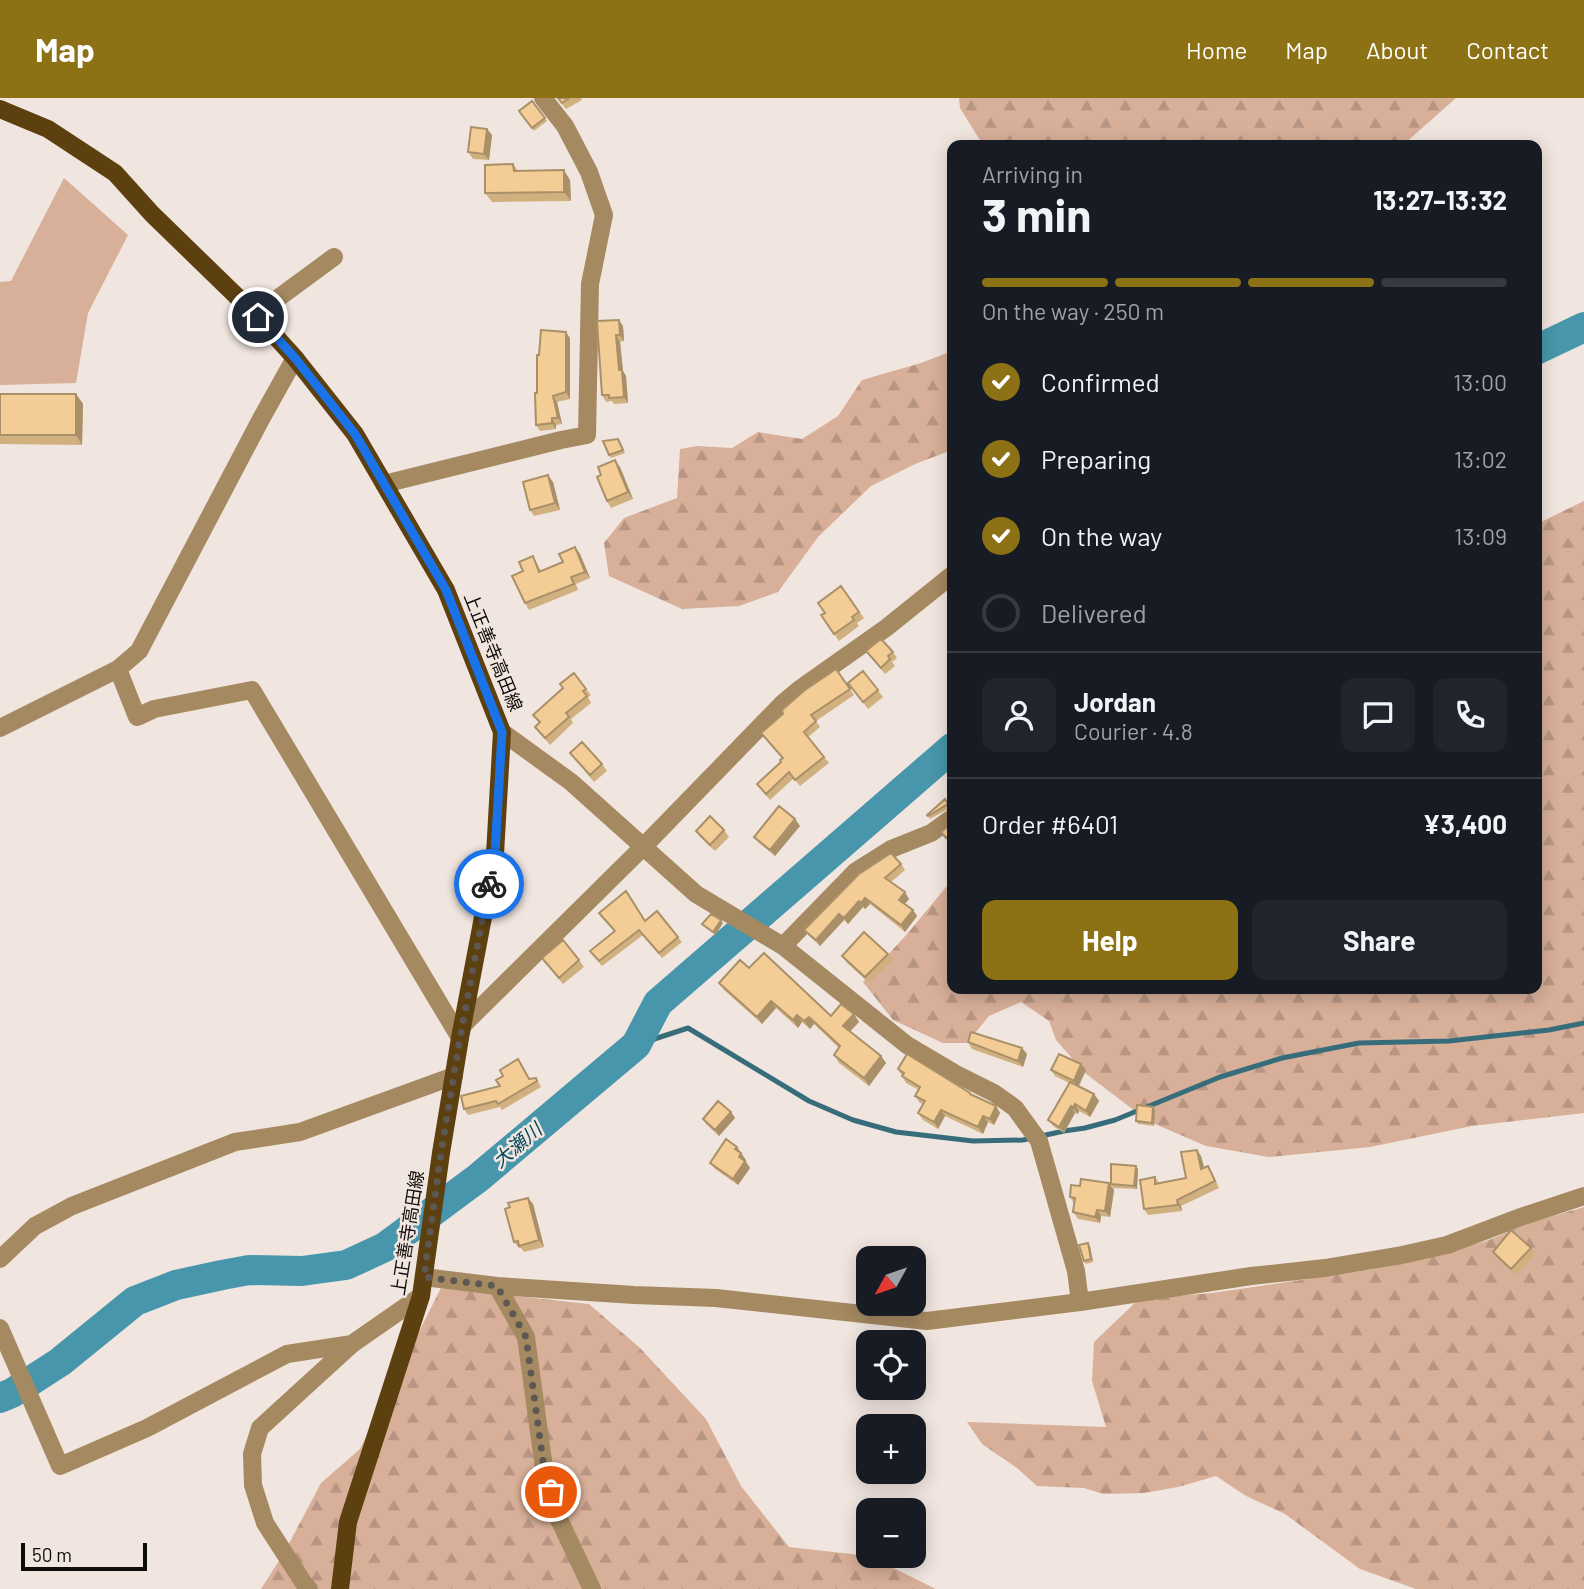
<!DOCTYPE html>
<html lang="en">
<head>
<meta charset="utf-8">
<style>
  :root { --surface:#171b24; --page:#20242c; --text:#f1f3f6; --muted:#9ea1a6; --line:#363941; --accent:#8d7115 }
  body { margin:0; font-family:Barlow,"Noto Sans JP",sans-serif; background:var(--page); color:var(--text); height:100vh; display:flex; flex-direction:column; font-size:26px; white-space:nowrap }
  * { box-sizing:border-box; margin:0 }
  p { font-size:23px; color:var(--muted) }
  .icon { flex:none; width:38px; height:38px; fill:none; stroke:currentColor; stroke-width:2; stroke-linecap:round; stroke-linejoin:round }
  .map { position:relative; flex:1; overflow:hidden }
  .side { position:absolute; left:947px; top:42px; width:595px; height:854px; display:flex; flex-direction:column; background:var(--surface); border-radius:14px; box-shadow:0 4px 18px #0003 }
  .side>* { flex:none }
  .needle { width:46px; rotate:230deg }
  .buttons { position:absolute; left:856px; top:1148px; display:grid; gap:14px }
  .buttons a { display:grid; place-items:center; width:70px; height:70px; border-radius:14px; background:var(--surface); box-shadow:0 4px 18px #0003; font-size:35px }
  .scale { position:absolute; left:21px; bottom:18px; width:126px; box-sizing:border-box; padding-left:7px; border:4px solid #0f0c0a; border-top:0; font-size:19px; line-height:24px; white-space:nowrap; color:#0f0c0a; -webkit-text-stroke:5px #f1e5df; paint-order:stroke }
  .pin { position:absolute; display:grid; place-items:center; width:60px; height:60px; color:#fff; margin:-30px; border:4px solid #fff; border-radius:50%; box-shadow:0 2px 7px #0007 }
  .courier { position:absolute; display:grid; place-items:center; width:70px; height:70px; margin:-35px; border:5px solid #1a73e8; border-radius:50%; background:#fff; color:#222; box-shadow:0 2px 9px #0007 }
  .overview em { font-style:normal; font-weight:700 }
  .overview div { display:flex; flex-direction:column-reverse }
  .overview { display:flex; align-items:center; justify-content:space-between; height:119px; padding:0 35px }
  h1 { font-size:46px; font-weight:700; line-height:52px }
  .bar { display:grid; grid-template-columns:repeat(4,1fr); gap:10px 7px; align-content:center; height:84px; padding:0 35px }
  .bar i { height:9px; border-radius:5px; background:var(--line) }
  .bar .active { background:var(--accent) }
  .bar p { grid-column:span 4 }
  .line { display:flex; align-items:center; gap:18px; padding:0 35px; border-top:2px solid var(--line) }
  .line div { flex:1 }
  .round { display:grid; place-items:center; flex:none; width:74px; height:74px; border-radius:14px; background:var(--page) }
  ol { padding:0 35px; list-style:none }
  li { display:flex; align-items:center; gap:21px; height:77px }
  li p { margin-inline-start:auto }
  li .icon { padding:7px; border-radius:50%; background:var(--accent); color:#fff; stroke-width:4 }
  li:last-child { color:var(--muted) }
  li i { width:38px; height:38px; border:4px solid var(--line); border-radius:50% }
  .cta { display:flex; gap:14px; margin-top:auto; padding:14px 35px }
  .cta a { flex:1; height:80px; border-radius:14px; background:var(--accent); color:#fff; font-size:28px; font-weight:700; line-height:80px; text-align:center }
  .cta a+a { background:var(--page); color:var(--text) }
  header { display:flex; align-items:center; gap:42px; box-sizing:border-box; height:98px; padding:0 35px; background:var(--accent); color:#fff }
  header strong { font-size:33px }
  nav { display:flex; gap:38px; margin-inline-start:auto; font-size:24px }
  .map>svg:first-child { display:block }
</style>
</head>
<body>
<header>
<strong>Map</strong>
<nav><a>Home</a><a>Map</a><a>About</a><a>Contact</a></nav>
</header>
<div class="map">
<svg width="1584" height="1491" viewBox="0 0 1584 1491">
  <defs>
    <pattern id="forest-firs" width="22" height="20" patternUnits="userSpaceOnUse" patternTransform="scale(1.75)"><rect width="22" height="20" fill="#d8af98"/><path d="M5 1l3.5 6h-7zM16 11l3.5 6h-7z" fill="#b89582"/></pattern>
  </defs>
  <rect width="100%" height="100%" fill="#f1e5df"/>
  <path fill="url(#forest-firs)" d="M959,0H1456L1403,47H983L960,10Z
    M952,253V352L915,366L871,388L818,439L778,494L739,508L682,511L609,478L604,445L624,420L677,400L680,351L697,348L732,350L758,334L802,341L838,318L862,282L921,265Z
    M1584,403V1015L1472,1028L1370,1049L1269,1059L1206,1048L1148,1023L1085,975L1056,942L1049,923L1021,904L989,918L967,945H943L893,922L863,884L908,835L952,782V891H1536L1537,426Z
    M1584,1109V1491H1416L1360,1471L1285,1416L1246,1398L1216,1378L1178,1389L1144,1395L1103,1396L1084,1390L1037,1388L1017,1370L982,1346L967,1324L1106,1329L1092,1283L1094,1244L1139,1201L1212,1195L1369,1172L1430,1159L1486,1143L1533,1124Z
    M441,1190L589,1206L640,1250L706,1321L741,1388L789,1449L869,1458L936,1491H261L284,1455L321,1385L360,1351Z"/>
  <path fill="#d8af98" d="M64,80L128,137L88,215L76,285L0,287V184L11,183Z"/>
  <g fill="none" stroke-linecap="round" stroke-linejoin="round">
    <path stroke="#376d7b" stroke-width="5" d="M636,947L688,930L809,1003L853,1022L896,1034L973,1043L1023,1042L1064,1033L1085,1030L1115,1022L1220,979L1282,960L1359,945L1449,943L1549,932L1584,925"/>
    <path stroke="#4896ac" stroke-width="30" d="M1536,252L1584,229
      M0,1300L12,1295L60,1264L135,1203L176,1187L222,1177L249,1172L302,1173L346,1167L385,1149L478,1080L636,947L658,905L952,650"/>
    <path stroke="#a58961" stroke-width="18" d="M258,219L281,198L334,159
      M384,386L561,342L587,337L590,186L604,117L589,74L565,28L543,0
      M118,571L137,619L154,611L252,592L460,940
      M0,630L118,571L139,553L261,321L295,260
      M502,634L571,684L696,796L783,848L907,947L956,976L994,995L1015,1010L1039,1043L1076,1173L1080,1204
      M783,848L856,773L891,751L931,735L952,720
      M462,928L644,748L782,606L801,590L886,530L952,477
      M0,1161L35,1128L72,1108L235,1044L300,1034L454,978
      M424,1179L497,1188L634,1197L716,1200L927,1223L1080,1204L1251,1178L1325,1170L1402,1157L1447,1147L1521,1119L1584,1098
      M497,1188L526,1239L544,1370L557,1417L592,1491
      M0,1230L60,1368L147,1330L287,1256L352,1246
      M309,1491L303,1484L265,1425L253,1387L252,1356L260,1330L352,1246L421,1198"/>
    <path stroke="#5d4010" stroke-width="18" d="M0,11L48,31L115,75L152,116L258,219L295,260L355,336L446,492L502,634L495,756L460,940L441,1055L421,1198L348,1424L340,1491"/>
  </g>
  <path fill="#d1b080" d="M557,0H581L582,2L566,11Z
    M532,3L547,23L534,33L519,13Z
    M487,31L492,37L489,62L473,61L468,54Z
    M513,66L518,73L570,82L571,103L492,104L485,95Z
    M597,223L623,228L624,243L620,244L623,273L626,278L628,305L614,306L612,303L606,304L602,297Z
    M570,240V301L557,304L562,326L556,327V331L540,333L536,327L537,295Z
    M0,296H76L83,306L82,347L0,346Z
    M620,344L625,355L611,360L609,357Z
    M620,369L633,401L611,410L607,403Z
    M553,384L560,412L534,418L530,412Z
    M575,449L580,456L590,480L576,486L578,492L529,512L525,505L523,473L533,458L541,473L563,464Z
    M841,488L864,520L857,525L859,528L839,543L821,517L825,515Z
    M866,553L893,554L897,560L892,564L895,568L885,576Z
    M836,571L854,597L816,623L820,629L808,639L829,665L800,688L794,680L770,702L757,686L781,664L783,660L761,635Z
    M863,573L883,599L868,611L848,585Z
    M586,591L591,597L588,599L591,605L571,621L573,625L550,647L535,629L539,625L533,617Z
    M570,655L602,666L607,673L594,684Z
    M945,701L951,709L930,721L927,717Z
    M795,721L800,728L775,758L759,745L754,739Z
    M952,725V744L950,746L941,734Z
    M724,732L729,739L715,753L700,739L696,733Z
    M901,766L905,772L891,784L909,801L905,806L913,812L917,818L905,834L870,806L865,811L863,809L848,826L844,822L820,848L809,838L804,832Z
    M599,815L645,823L678,839L682,844L662,860L643,837L602,868L590,853L614,833Z
    M888,856L893,862L869,885L847,865L842,858Z
    M542,860L579,862L584,869L563,886Z
    M749,870L831,918L854,916L859,924L850,934L881,958L886,965L869,988L839,965L834,957L839,950L814,926L810,931L802,924L798,930L776,910L762,926L724,892L719,885Z
    M968,944L1022,950L1027,956L1023,969L972,951Z
    M518,961L530,981L536,980L541,989L502,1012L500,1009L468,1017L464,1011L500,988L503,978Z
    M1081,966L1086,972L1079,988L1094,996L1099,1003L1090,1019L1079,1013L1078,1016L1075,1015L1064,1035L1053,1028L1048,1022L1069,985L1055,978L1051,972Z
    M898,971L973,998L996,1008L1000,1015L994,1027L988,1024L983,1036L945,1018L938,1031L923,1022L918,1015L923,1006L920,1005L915,998L919,992L906,985Z
    M1155,1012L1154,1028L1138,1026L1136,1023Z
    M731,1014L735,1020L719,1038L707,1027L703,1021Z
    M737,1049L750,1070L738,1087L715,1071L710,1065Z
    M1201,1058L1204,1070L1212,1074L1219,1090L1181,1108L1182,1113L1148,1117L1144,1111L1155,1079L1159,1085L1186,1080Z
    M1138,1071L1137,1091L1113,1090L1111,1086Z
    M1109,1085L1114,1092L1110,1119L1101,1118L1100,1125L1078,1121L1073,1114L1074,1105L1070,1099L1080,1088Z
    M528,1100L533,1106L544,1149L524,1154L521,1150H519L514,1144L510,1109Z
    M1088,1145L1090,1148L1093,1164L1086,1166L1084,1163Z
    M1531,1150L1535,1157L1516,1177L1497,1160L1493,1154Z"/>
  <path fill="#aa9068" d="M487,31L492,37L489,62L484,56Z
    M564,72L570,82L571,103L564,94Z
    M619,222L623,228L624,243L620,237Z
    M566,234L570,240V301L566,294Z
    M616,237L620,244L623,273L626,278L628,305L624,299L619,272Z
    M76,296L83,306L82,347L76,337Z
    M553,298L557,304L562,326L558,320Z
    M552,320L556,327V331L552,325Z
    M615,362L620,369L633,401L628,394Z
    M548,377L553,384L560,412L555,405Z
    M575,449L580,456L590,480L585,474Z
    M795,721L800,728L775,758L770,752Z
    M905,794L909,801L903,808L899,802Z
    M865,800L870,806L865,811L861,805Z
    M859,803L863,809L848,826L844,820Z
    M913,812L917,818L905,834L901,827Z
    M839,816L844,822L820,848L816,842Z
    M721,822L723,825L715,838L713,834Z
    M771,903L776,910L762,926L757,919Z
    M854,916L859,924L848,935L843,928Z
    M797,917L802,924L798,930L793,922Z
    M809,919L814,926L810,931L804,923Z
    M1022,950L1027,956L1023,969L1018,963Z
    M881,958L886,965L869,988L864,980Z
    M1081,966L1086,972L1078,989L1074,983Z
    M1094,996L1099,1003L1090,1019L1086,1013Z
    M1075,1006L1079,1013L1078,1016L1073,1010Z
    M996,1008L1000,1015L994,1027L990,1021Z
    M1071,1008L1075,1015L1064,1035L1059,1029Z
    M1153,1009L1155,1012L1154,1028L1152,1025Z
    M941,1012L945,1018L938,1031L934,1024Z
    M731,1014L735,1020L719,1038L715,1032Z
    M983,1018L988,1024L983,1036L978,1029Z
    M737,1049L746,1062L743,1065L735,1051Z
    M1197,1052L1201,1058L1206,1077L1201,1071Z
    M745,1063L750,1070L738,1087L733,1081Z
    M1136,1068L1138,1071L1137,1091L1134,1088Z
    M1109,1085L1114,1092L1110,1119L1105,1113Z
    M528,1100L533,1106L544,1149L539,1142Z
    M1177,1102L1181,1108L1182,1113L1178,1107Z
    M1097,1112L1101,1118L1100,1125L1095,1119Z
    M1088,1145L1090,1148L1093,1164L1091,1161Z"/>
  <path fill="#f3cd95" stroke="#aa9068" stroke-width="2" d="M558,0H569L562,5Z
    M532,3L545,20L532,30L519,13Z
    M471,29L487,31L484,56L468,54Z
    M513,66L514,73L564,72V94L485,95V67Z
    M619,222L620,237H616L619,272H622L624,299L609,300V297H602L597,223Z
    M541,232L566,234V294L553,298L558,320H552V325L536,327L535,295H537V257H539Z
    M0,296H76V337H0Z
    M618,341L623,352L609,357L603,343Z
    M615,362L628,394L607,403L597,379L601,377L598,369Z
    M548,377L555,405L530,412L523,384Z
    M575,449L585,474L571,479L574,486L525,505L512,478L523,473L519,464L533,458L539,474L563,464L559,456Z
    M841,488L859,514L852,519L854,522L834,536L821,517L825,515L818,505Z
    M881,541L893,554L888,558L890,561L881,570L866,553Z
    M836,571L850,591L811,617L816,623L804,634L824,659L795,682L789,674L766,696L757,686L781,664L780,662L783,660L761,635L783,616L782,612L805,592Z
    M863,573L878,592L863,604L848,585Z
    M574,575L586,591L583,593L587,598L566,615L569,619L545,640L535,629L540,624L533,617L563,590L560,586Z
    M582,644L602,666L590,677L570,655Z
    M945,701L948,706L928,718L927,717Z
    M779,708L795,721L770,752L754,739Z
    M710,718L724,732L710,747L696,733Z
    M952,725V735L946,740L941,734Z
    M891,755L901,766L885,780L905,794L899,802L913,812L901,827L865,800L861,805L859,803L844,820L839,816L816,842L804,832L859,776Z
    M626,793L645,823L657,813L678,839L659,855L639,832L599,863L590,853L615,833L599,815Z
    M711,816L721,822L713,834L702,826Z
    M864,834L888,856L865,879L842,858Z
    M563,842L579,862L559,880L542,860Z
    M764,855L831,918L841,906L854,916L843,928L881,958L864,980L834,957L840,948L809,919L804,923L797,917L793,922L771,903L757,919L719,885L740,862L749,870Z
    M971,934L1022,950L1018,963L968,944Z
    M907,956L970,995V996L996,1008L990,1021L983,1018L978,1029L941,1012L934,1024L918,1015L925,1003L915,998L920,989L902,978L904,975L898,971Z
    M1059,956L1081,966L1074,983L1051,972Z
    M518,961L529,981L536,980L537,983L498,1006L496,1003L464,1011L461,998L500,988L496,982L503,978L500,972Z
    M1070,984L1094,996L1086,1013L1075,1006L1073,1010L1071,1008L1059,1029L1048,1022Z
    M718,1003L731,1014L715,1032L703,1021Z
    M1137,1007L1153,1009L1152,1025L1136,1023Z
    M726,1041L737,1049L735,1051L741,1055L739,1059L745,1063L733,1081L710,1065Z
    M1197,1052L1201,1071L1208,1068L1215,1083L1177,1102L1178,1107L1144,1111L1140,1082L1155,1079V1086L1186,1080L1181,1054Z
    M1111,1066L1136,1068L1134,1088L1111,1086Z
    M1081,1081L1109,1085L1105,1113L1097,1112L1095,1119L1073,1114L1075,1100L1070,1099L1071,1087L1080,1088Z
    M528,1100L539,1142L519,1148L518,1143L514,1144L505,1111L510,1109L508,1105Z
    M1511,1132L1531,1150L1511,1171L1493,1154Z
    M1088,1145L1091,1161L1084,1163L1079,1147Z"/>
  <g fill="none" stroke-linecap="round" stroke-linejoin="round">
    <path stroke="#5e5855" stroke-width="7" stroke-dasharray="0 12.6" d="M489,786L460,940L441,1055L424,1179L497,1188L526,1239L544,1370L551,1394"/>
    <path stroke="#1a73e8" stroke-width="9" d="M258,219L295,260L355,336L446,492L502,634L495,756L489,786"/>
  </g>
  <g text-anchor="middle" stroke-width="5" stroke-linejoin="round" paint-order="stroke">
    <g font-size="18" fill="#0f0c0a" stroke="#f1e5df">
      <text transform="translate(493 554) rotate(68)" y="6">上正善寺高田線</text>
      <text transform="translate(408 1135) rotate(-81)" y="6">上正善寺高田線</text>
    </g>
    <g font-size="19" font-style="italic" fill="#00495a" stroke="#f1e5df">
      <text transform="translate(517 1047) rotate(-40)" y="7">大瀬川</text>
    </g>
  </g>
</svg>
<div class="buttons">
<a><svg class="needle" viewBox="-14 -14 28 28"><path d="M0-13l5 13h-10z" fill="#e53935"/><path d="M0 13l5-13h-10z" fill="#9ea1a6"/></svg></a>
<a><svg class="icon" aria-label="locate" viewBox="0 0 24 24"><circle cx="12" cy="12" r="6"/><path d="M12 2v4M12 18v4M2 12h4M18 12h4"/></svg></a>
<a>+</a>
<a>−</a>
</div>
<div class="scale">50 m</div>
<div class="pin" style="left:551px;top:1394px;background:#ea580c"><svg class="icon" aria-label="bag" viewBox="0 0 24 24"><path d="M5 8h14l-1 12H6zM9 8a3 3 0 0 1 6 0"/></svg></div>
<div class="pin" style="left:258px;top:219px;background:#1f2937"><svg class="icon" aria-label="home" viewBox="0 0 24 24"><path d="M3 11l9-7 9 7M6 9v11h12V9"/></svg></div>
<div class="courier" style="left:489px;top:786px"><svg class="icon" aria-label="bike" viewBox="0 0 24 24"><circle cx="6" cy="16" r="4"/><circle cx="18" cy="16" r="4"/><path d="M6 16l4-8h5l3 8M10 8l3 8H6M13 5h3"/></svg></div>
<section class="side">
<div class="overview"><div><h1>3 min</h1><p>Arriving in</p></div><em>13:27–13:32</em></div>
<div class="bar"><i class="active"></i><i class="active"></i><i class="active"></i><i></i><p>On the way · 250 m</p></div>
<ol>
<li><svg class="icon" aria-label="check" viewBox="0 0 24 24"><path d="M5 12l5 5 9-10"/></svg>Confirmed<p>13:00</p></li>
<li><svg class="icon" aria-label="check" viewBox="0 0 24 24"><path d="M5 12l5 5 9-10"/></svg>Preparing<p>13:02</p></li>
<li><svg class="icon" aria-label="check" viewBox="0 0 24 24"><path d="M5 12l5 5 9-10"/></svg>On the way<p>13:09</p></li>
<li><i></i>Delivered</li>
</ol>
<div class="line" style="height:126px"><a class="round"><svg class="icon" aria-label="person" viewBox="0 0 24 24"><circle cx="12" cy="8" r="4"/><path d="M4 21q1-7 8-7t8 7"/></svg></a><div><b>Jordan</b><p>Courier · 4.8</p></div><a class="round"><svg class="icon" aria-label="chat" viewBox="0 0 24 24"><path d="M4 5h16v11H9l-5 4z"/></svg></a><a class="round"><svg class="icon" aria-label="phone" viewBox="0 0 24 24"><path d="M5 4h4l2 5-3 2q2 4 5 5l2-3 5 2v4C11 20 4 13 5 4z"/></svg></a></div>
<div class="line" style="height:91px"><div>Order #6401</div><b>¥3,400</b></div>
<div class="cta"><a>Help</a><a>Share</a></div>
</section>
</div>
</body>
</html>
